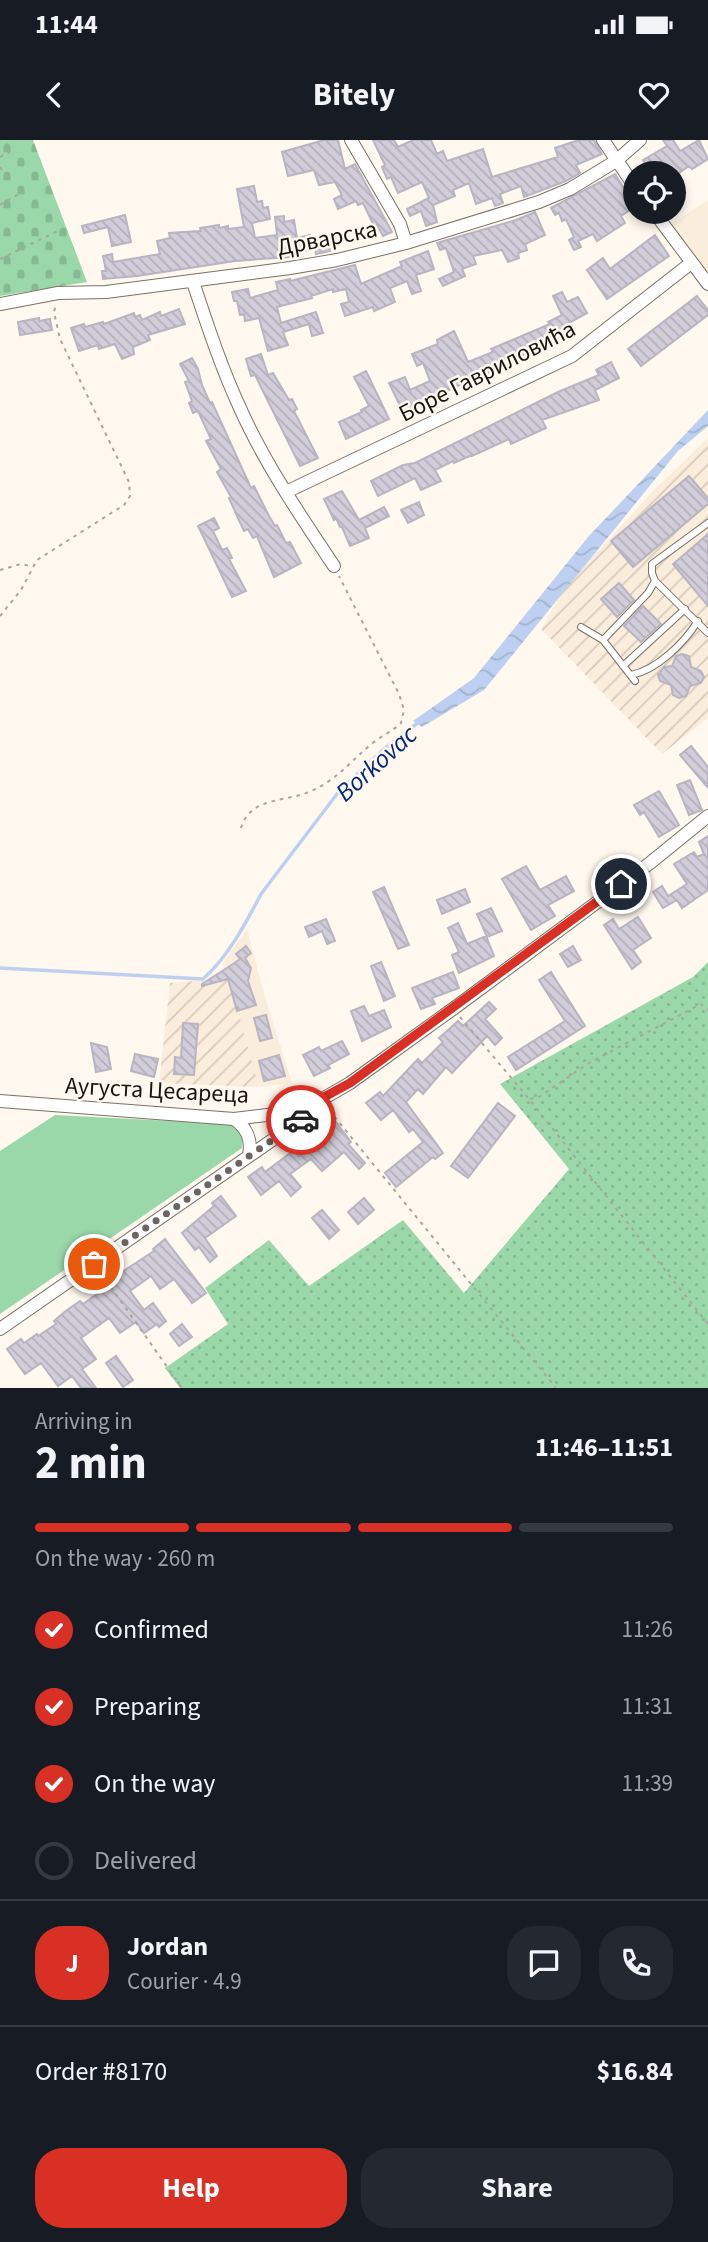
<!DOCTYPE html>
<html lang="en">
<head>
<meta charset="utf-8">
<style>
  :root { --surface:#171b24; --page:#242831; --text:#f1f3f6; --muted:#9ea1a6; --line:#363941; --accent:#d93025 }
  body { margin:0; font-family:"Source Sans 3",sans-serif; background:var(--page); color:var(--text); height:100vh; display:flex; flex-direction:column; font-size:26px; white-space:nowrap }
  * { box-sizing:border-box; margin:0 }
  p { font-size:23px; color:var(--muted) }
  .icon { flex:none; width:38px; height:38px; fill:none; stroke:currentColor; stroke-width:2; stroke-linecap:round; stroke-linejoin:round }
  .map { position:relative; height:1248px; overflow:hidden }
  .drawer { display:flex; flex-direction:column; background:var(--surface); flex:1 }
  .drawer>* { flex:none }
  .fabs { position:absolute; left:623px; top:21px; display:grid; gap:14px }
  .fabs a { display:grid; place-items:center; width:63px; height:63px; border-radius:50%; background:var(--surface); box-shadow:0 4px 10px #0003; font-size:35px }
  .pin { position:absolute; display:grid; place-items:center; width:60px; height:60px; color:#fff; margin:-30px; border:4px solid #fff; border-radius:50%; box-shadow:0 2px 7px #0007 }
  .courier { position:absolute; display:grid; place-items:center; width:70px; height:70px; margin:-35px; border:5px solid #d93025; border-radius:50%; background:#fff; color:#222; box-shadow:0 2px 9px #0007 }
  .summary em { font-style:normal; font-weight:700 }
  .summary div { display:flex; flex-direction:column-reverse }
  .summary { display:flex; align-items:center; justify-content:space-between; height:119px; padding:0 35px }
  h1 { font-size:46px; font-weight:700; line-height:52px }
  .bar { display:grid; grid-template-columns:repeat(4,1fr); gap:10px 7px; align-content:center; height:84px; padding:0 35px }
  .bar i { height:9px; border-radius:5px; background:var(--line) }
  .bar .selected { background:var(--accent) }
  .bar p { grid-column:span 4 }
  .line { display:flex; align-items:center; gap:18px; padding:0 35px; border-top:2px solid var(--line) }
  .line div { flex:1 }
  .round { display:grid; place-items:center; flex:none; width:74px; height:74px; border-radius:28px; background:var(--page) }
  ol { padding:0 35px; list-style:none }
  li { display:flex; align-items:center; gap:21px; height:77px }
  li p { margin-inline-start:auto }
  li .icon { padding:7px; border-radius:50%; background:var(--accent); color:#fff; stroke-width:4 }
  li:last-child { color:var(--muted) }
  li i { width:38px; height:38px; border:4px solid var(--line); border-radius:50% }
  .primary-button { display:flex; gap:14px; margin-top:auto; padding:14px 35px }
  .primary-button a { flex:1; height:80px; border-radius:28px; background:var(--accent); color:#fff; font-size:28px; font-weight:700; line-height:80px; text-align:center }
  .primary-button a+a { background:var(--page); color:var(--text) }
  .status { display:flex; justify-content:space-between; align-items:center; height:49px; padding:0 35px; background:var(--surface); direction:ltr }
  .status svg { height:19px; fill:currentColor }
  header { display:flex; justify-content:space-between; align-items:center; height:91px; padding:0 35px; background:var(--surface); font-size:32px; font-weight:700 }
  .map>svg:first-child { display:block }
</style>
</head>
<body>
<div class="status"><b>11:44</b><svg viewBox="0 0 49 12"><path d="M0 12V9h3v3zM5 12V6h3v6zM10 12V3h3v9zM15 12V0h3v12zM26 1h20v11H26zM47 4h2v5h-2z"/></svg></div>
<header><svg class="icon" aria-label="back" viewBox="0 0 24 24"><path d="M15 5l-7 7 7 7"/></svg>Bitely<svg class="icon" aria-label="heart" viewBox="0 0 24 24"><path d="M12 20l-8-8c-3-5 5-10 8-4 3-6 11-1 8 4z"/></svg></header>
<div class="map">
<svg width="708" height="1248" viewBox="0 0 708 1248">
  <defs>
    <pattern id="industrial-furrows" width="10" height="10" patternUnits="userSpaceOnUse" patternTransform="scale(1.75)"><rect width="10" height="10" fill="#fbeddb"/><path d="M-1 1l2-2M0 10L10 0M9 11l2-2" fill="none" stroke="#d7cabb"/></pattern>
    <pattern id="cemetery-stones" width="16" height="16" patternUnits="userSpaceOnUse" patternTransform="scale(1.75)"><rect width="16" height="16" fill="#9ad8aa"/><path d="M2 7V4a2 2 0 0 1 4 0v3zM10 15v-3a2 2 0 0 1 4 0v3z" fill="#84b991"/></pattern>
    <pattern id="park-dots" width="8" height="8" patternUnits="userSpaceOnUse" patternTransform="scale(1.75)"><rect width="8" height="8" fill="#9ad8aa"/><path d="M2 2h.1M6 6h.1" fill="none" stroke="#84b991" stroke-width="1.8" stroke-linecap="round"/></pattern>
    <pattern id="water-waves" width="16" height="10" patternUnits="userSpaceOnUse" patternTransform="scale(1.75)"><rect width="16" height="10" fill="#bed0f1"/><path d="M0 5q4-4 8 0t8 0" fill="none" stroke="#a3b2ce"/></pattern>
    <pattern id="building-back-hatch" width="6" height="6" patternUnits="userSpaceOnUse" patternTransform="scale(1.75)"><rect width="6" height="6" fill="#d1cdda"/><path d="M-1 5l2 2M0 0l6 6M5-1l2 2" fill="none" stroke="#b3afba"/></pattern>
  </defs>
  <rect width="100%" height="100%" fill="#fff8ee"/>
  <path fill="#fbeddb" d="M708,60V152L662,90Z
    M247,789L263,850L292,943L259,947L226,829L222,824Z"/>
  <path fill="url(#industrial-furrows)" d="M708,298V578L662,614L541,489L566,446L655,349Z
    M226,828L259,947L159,943L170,843L207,840Z"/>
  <path fill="#9ad8aa" d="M55,975L230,984L242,995V1008L0,1174V1011Z"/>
  <path fill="url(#cemetery-stones)" d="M0,0H33L87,142L0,156Z"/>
  <path fill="url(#park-dots)" d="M708,822V1248H180L165,1228L228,1184L205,1148L269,1100L309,1146L403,1080L464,1153L569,1029L500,944L693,837Z"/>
  <path fill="url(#water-waves)" d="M708,270V286L678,311L484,550L422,587L413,581L474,538L588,397Z"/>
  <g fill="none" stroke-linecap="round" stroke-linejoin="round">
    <path stroke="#bed0f1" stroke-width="3.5" d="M0,828L203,839C228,817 246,783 261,754L340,650L383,610L419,582"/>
  </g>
  <path fill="url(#building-back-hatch)" stroke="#b8b4c1" stroke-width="2" d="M324,0H338L345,29L355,24L392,92L383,96L377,85L374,86L363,63L358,65L356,61L338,69L334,59L342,55L335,42L319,45L314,30L288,36L282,12Z
    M373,0H394L398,7L413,0H431L437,14L443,11L447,21L483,9L492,37L558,17L555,8L579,0H594L602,14L576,25L580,33L566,41L524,57L521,46L500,54L503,63L495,66L492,58L476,64L469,43L453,50L455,56L433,65L437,82L426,86L421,71L410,76L407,69L429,58L422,42L398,53L391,37L387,39L382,27L385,25Z
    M663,0H673L680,11L699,0L708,19L692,29L689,26L679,33H652L643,20L667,6Z
    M615,34L635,67L621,76L625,83L597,101L593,94L578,101L581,107L574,110L569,100L574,97L566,79L562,81L559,73L555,75L551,68Z
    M254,46L257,62L262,61L263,68L268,67L270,79L252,83L255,98L277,95L275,77L284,76V82L294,80L297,98L310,95L311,101L327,97L330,111L316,114L315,109L289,114V117L235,121L137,136L103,139L102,131H106L103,116L112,114L113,122L160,114L157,101L170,98L169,93L201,91L200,88L219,85V88L228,86V89L244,87L237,49Z
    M535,72L545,95L525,104L527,110L518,113L519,118L508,122L502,110L473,116L476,124L462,129L465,136L443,146L439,139L454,132L446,108L440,110L437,103L516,80Z
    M125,75L131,102L112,106L108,87L84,93L82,86Z
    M655,95L669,116L607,159L587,130L603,118L610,129Z
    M428,111L434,129L416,135L421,151L412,154L407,141L390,148L395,162L374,171L373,167L345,176L341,164L349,162L346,149L333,152V149L311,156L312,158L277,167L281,183L316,172L323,193L312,196L309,184L283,192L288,205L268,211L259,178L245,181L244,174L240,175L237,161H234L232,152L248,149L250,158L278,150L276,142L290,139V141L355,125L361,144L402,126L400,122Z
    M562,152L567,162L578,157L587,173L565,185L569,193L512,220L513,223L474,238L403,272L389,243L405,237L410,250L430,241L423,223L417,226L412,214L438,204L437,200L454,191L468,222L493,212L491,209L550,184L548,182L562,175L553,156Z
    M697,156L708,170V175L641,226L628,209Z
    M179,169L185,184L148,195L150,200L133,207L134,214L122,219L115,204L99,209L98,205L79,211L71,188L84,184L85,187L103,182L104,184L134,173L135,177L140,175L142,180L160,172L161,176Z
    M39,178V181L50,179L52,190L20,195L18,182Z
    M261,214L268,235L273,233L289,260L292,259L297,269L294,271L318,318L300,326L255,235L251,236L246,219Z
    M192,218L198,229L202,245L210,263L212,262L251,348L254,346L269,376L275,386L277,385L286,403L290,402L301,423L274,437L257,396L253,398L248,389L244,391L237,376L229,358L231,357L217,332L221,329L206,301L211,299L198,271L193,273L189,263L192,261L185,242L189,241L180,224Z
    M611,222L619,238L595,250L599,260L542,280L546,288L511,304L509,299L472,316V315L454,323L453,321L435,330L441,341L421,350L415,338L378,356L371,341L403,325L415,323L558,252L599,235L596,230Z
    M366,231L389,279L346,299L339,282L362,272L361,270L369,266L354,237Z
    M689,336L708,358V364L633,427L611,401Z
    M342,351L359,380L384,367L389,376L365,388L369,398L350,406L342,387H340L336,378L334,380L324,359Z
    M419,362L424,375L408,383L401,370Z
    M214,378L219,388L213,391L222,410L227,408L232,418L229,419L246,451L232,457L198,386Z
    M708,394V466L673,424Z
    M619,443L634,460L617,477L601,459Z
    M643,466L661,484L641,502L624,486Z
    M682,514L689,516L691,527L701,531L704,537L701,543L690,546L686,556L679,558L673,555L671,545L660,541L658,535L664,527L672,526L676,516Z
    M691,606L708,627V648L680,615Z
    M690,640L702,670L689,675L677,645Z
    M659,651L679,685L659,697L644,672L640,675L634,665Z
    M708,696V750L682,768L677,760L663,768L653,752L662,746L668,756L687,744L674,724L694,712L697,717L704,714L699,702Z
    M526,726L540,750L566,736L574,751L548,765L555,776L531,790L502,739Z
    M384,747L409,805L398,809L373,752Z
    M465,749L470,762L442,774L437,760Z
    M491,768L502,791L487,797L477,774Z
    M638,777L651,798L633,810L641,822L632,829L604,785L613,779L619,789Z
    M326,779L335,801L327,804L322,791L309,797L305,787Z
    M458,783L467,804L486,796L494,816L459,833L452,815L459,812L448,788Z
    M246,806L251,813L245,818L251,828L248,841L256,865L237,871L228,839L202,846V844L233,824L240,819L236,814Z
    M573,806L581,820L568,827L560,814Z
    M381,822L395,856L384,861L371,826Z
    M453,832L459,848L432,858L435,864L421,869L412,848Z
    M551,832L585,886L516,930L508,917L565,881L539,840Z
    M489,862L496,869L485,879L502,898L495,905L487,896L452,933L446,927L423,954L418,949L406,962L443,1013L435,1019L433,1017L396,1047L385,1033L423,1002L413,989L409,992L393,970L381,980L366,963L380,952L383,956L418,919L422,923L443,902L439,898L447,891L458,881L463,886Z
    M364,866L369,876L384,870L391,887L362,901L351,871Z
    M266,875L272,898L260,901L254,878Z
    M183,883L198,884L194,935L174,934L175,917L181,918Z
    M342,901L349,914L328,925L330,928L314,936L303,915L319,907L321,911Z
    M91,903L107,907L111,929L96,932Z
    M135,914L158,919L154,937L131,931Z
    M279,915L285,936L264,941L259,921Z
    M498,963L515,976L468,1038L451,1026Z
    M336,982L351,1002L348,1004L365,1023L359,1029L344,1012L322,1031L311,1019L290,1034L301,1047L291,1056L279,1041L261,1055L248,1037L262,1027L265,1032L294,1010L299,1016Z
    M221,1056L236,1076L205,1098L217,1116L210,1122L199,1107L195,1110L182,1093L214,1066L212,1063Z
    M364,1058L374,1070L358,1084L348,1072Z
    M322,1070L339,1090L329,1099L312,1078Z
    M165,1099L206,1153L192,1163L174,1139L160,1149L151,1136L130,1151L144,1170L153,1163L166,1181L159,1187L157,1184L144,1193L136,1182L120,1193L109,1178L81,1198L96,1219L82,1229L96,1248H81L72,1236L58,1246L41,1223L25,1234L7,1209L21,1199L24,1203L37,1194L38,1196L56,1184L54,1181L67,1170L80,1161L83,1164L114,1142L112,1140L128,1128L154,1111L153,1109Z
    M182,1184L192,1197L179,1206L170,1194Z
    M116,1216L133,1240L123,1247L106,1223Z"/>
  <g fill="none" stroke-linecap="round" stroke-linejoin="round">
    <g stroke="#7a7268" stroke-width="8">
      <path id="lane" d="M708,383L652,424V433L655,441L708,493
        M581,487L603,500L635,541
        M603,500L648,453L655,441
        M623,526L685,469
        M631,535C657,530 684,503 698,481"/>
    </g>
    <g stroke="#7a7268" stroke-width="14">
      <path id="street" d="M351,0L400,84L406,103
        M603,0L635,47
        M654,72L708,144
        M193,142C207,184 221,227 240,268C265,324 300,375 334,426
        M0,164L58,153L106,152L290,128L337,120L406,103L539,62L570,49L616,21L640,0
        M286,352L572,216L691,123
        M0,961L234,979L275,974L319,961L350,943L457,866L650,723L708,676
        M234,979C247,988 252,999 249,1015
        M0,1189L304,978L310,972L311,964"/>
    </g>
    <path stroke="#aaa59d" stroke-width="2" stroke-dasharray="3.5 5" stroke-linecap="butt" d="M0,17L10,12
      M0,27L7,38
      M0,65L24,51
      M0,119L62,89
      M0,430L21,424L31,426
      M0,476L21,450L37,420L124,365L130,356L129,342L60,199L54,172L56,164
      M241,688C250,657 285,662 309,652C338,640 351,620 374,602C383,595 393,591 401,583L404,570L399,554L339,436
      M460,877L529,959L708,1184
      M530,959L539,957L589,923L701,864L708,870
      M329,970L556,1248
      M101,1133L182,1248"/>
    <use href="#lane" stroke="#fff" stroke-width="6"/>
    <use href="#street" stroke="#fff" stroke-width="12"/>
  </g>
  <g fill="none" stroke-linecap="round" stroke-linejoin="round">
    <path stroke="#6a655f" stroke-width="7" stroke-dasharray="0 12.6" d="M94,1124L301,980"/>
    <path stroke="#d93025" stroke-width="9" d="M301,980L310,972L311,964L350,943L621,744"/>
  </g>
  <g text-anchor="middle" stroke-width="5" stroke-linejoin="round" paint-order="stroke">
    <g font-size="24" fill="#191612" stroke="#fff8ee">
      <text transform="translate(327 98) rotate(-11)" y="8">Дрварска</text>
      <text transform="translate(487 231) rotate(-27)" y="8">Боре Гавриловића</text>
      <text transform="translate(157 950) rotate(3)" y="8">Аугуста Цесареца</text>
    </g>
    <g font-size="26" font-style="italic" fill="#002880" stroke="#fff8ee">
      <text transform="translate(376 623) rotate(-42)" y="9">Borkovac</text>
    </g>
  </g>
</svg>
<div class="fabs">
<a><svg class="icon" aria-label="locate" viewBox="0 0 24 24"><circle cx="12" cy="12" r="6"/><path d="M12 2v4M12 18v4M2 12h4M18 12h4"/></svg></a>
</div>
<div class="pin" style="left:94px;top:1124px;background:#ea580c"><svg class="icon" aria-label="bag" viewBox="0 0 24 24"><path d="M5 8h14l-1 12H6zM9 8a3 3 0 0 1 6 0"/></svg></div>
<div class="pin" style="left:621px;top:744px;background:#1f2937"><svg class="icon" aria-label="home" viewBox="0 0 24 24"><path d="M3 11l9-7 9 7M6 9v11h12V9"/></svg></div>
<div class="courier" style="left:301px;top:980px"><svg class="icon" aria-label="car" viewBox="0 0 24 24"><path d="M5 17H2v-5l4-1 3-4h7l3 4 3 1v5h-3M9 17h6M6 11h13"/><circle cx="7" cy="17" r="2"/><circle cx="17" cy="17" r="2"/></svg></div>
</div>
<section class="drawer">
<div class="summary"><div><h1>2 min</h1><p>Arriving in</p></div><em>11:46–11:51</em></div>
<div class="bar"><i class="selected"></i><i class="selected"></i><i class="selected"></i><i></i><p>On the way · 260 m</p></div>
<ol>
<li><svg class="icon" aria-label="check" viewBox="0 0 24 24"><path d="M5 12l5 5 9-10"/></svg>Confirmed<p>11:26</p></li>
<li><svg class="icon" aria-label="check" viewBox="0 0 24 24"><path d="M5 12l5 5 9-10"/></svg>Preparing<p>11:31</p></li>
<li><svg class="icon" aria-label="check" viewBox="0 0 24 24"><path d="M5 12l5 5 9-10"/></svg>On the way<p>11:39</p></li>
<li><i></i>Delivered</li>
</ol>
<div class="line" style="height:126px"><b class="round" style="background:var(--accent);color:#fff">J</b><div><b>Jordan</b><p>Courier · 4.9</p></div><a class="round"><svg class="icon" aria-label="chat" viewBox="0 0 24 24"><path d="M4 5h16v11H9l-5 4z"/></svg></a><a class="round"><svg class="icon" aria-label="phone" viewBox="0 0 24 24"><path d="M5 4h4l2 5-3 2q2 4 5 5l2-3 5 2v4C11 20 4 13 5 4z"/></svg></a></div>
<div class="line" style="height:91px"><div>Order #8170</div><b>$16.84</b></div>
<div class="primary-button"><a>Help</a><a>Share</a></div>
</section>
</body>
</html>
